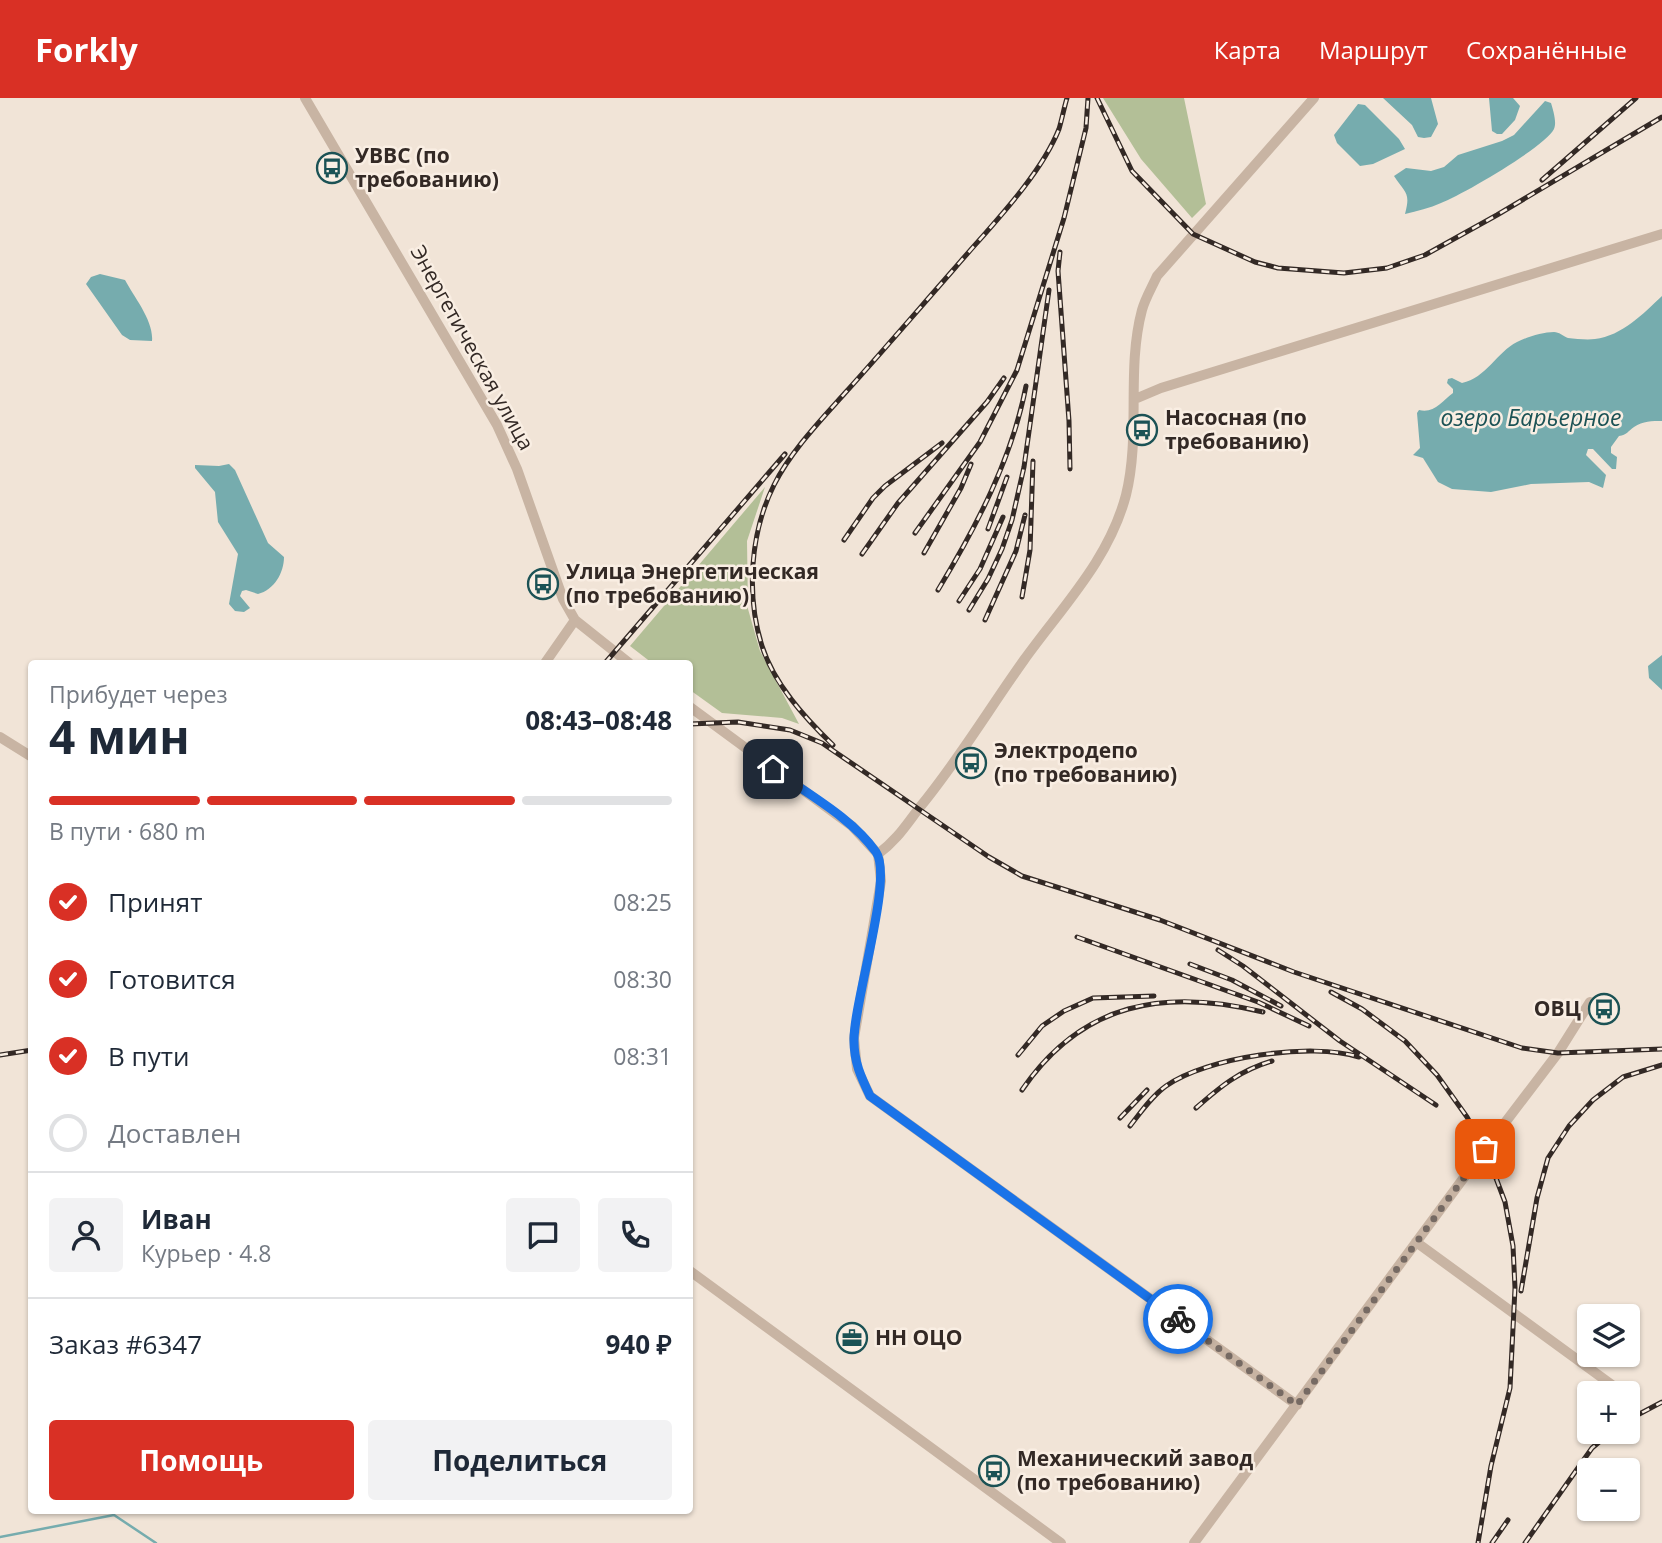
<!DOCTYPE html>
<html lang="ru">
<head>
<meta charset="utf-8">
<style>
  :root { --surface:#fff; --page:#f2f2f3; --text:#1f2937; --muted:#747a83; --line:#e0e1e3; --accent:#d93025 }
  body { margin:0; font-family:"Open Sans",sans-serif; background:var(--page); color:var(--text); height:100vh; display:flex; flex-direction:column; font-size:26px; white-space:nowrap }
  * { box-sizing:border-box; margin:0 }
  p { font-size:23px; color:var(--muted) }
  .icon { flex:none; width:38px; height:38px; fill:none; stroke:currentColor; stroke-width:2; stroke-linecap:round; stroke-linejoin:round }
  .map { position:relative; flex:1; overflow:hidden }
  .panel { position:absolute; left:28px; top:562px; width:665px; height:854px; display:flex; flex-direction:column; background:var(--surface); border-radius:7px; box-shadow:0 2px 5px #0004 }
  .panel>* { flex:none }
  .controls { position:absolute; left:1577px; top:1206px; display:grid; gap:14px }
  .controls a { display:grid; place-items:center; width:63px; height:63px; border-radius:7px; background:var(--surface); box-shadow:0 2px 5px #0004; font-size:35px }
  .pin { position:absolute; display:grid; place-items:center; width:60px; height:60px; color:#fff; margin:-30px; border-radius:14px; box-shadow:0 4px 10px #0006 }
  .courier { position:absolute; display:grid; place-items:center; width:70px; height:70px; margin:-35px; border:5px solid #1a73e8; border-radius:50%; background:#fff; color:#222; box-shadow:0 2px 9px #0007 }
  .overview em { font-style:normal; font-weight:700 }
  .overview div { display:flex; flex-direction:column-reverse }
  .overview { display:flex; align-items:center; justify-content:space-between; height:119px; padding:0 21px }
  h1 { font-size:46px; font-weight:700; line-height:52px }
  .bar { display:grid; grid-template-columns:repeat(4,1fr); gap:10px 7px; align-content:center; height:84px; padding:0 21px }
  .bar i { height:9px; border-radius:5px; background:var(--line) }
  .bar .active { background:var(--accent) }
  .bar p { grid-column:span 4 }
  .line { display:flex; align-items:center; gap:18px; padding:0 21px; border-top:2px solid var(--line) }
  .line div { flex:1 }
  .round { display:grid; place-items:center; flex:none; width:74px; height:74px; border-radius:7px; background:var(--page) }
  ol { padding:0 21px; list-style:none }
  li { display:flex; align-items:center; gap:21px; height:77px }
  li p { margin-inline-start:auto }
  li .icon { padding:7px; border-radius:50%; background:var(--accent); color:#fff; stroke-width:4 }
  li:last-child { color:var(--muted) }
  li i { width:38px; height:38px; border:4px solid var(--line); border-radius:50% }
  .primary-button { display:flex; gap:14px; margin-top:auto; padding:14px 21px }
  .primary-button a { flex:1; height:80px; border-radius:7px; background:var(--accent); color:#fff; font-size:28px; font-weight:700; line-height:80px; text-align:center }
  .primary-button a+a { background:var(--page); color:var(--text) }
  header { display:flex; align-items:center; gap:42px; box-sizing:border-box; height:98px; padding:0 35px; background:var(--accent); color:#fff }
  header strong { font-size:33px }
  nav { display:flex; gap:38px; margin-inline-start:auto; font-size:24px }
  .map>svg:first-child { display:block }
</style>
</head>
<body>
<header>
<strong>Forkly</strong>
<nav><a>Карта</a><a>Маршрут</a><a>Сохранённые</a></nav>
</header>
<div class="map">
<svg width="1662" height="1445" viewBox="0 0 1662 1445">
  <rect width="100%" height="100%" fill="#f1e4d7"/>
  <path fill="#b3bf97" d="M1103,0H1184L1206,106L1192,120L1141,61Z
    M765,389L747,443L748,511L760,553L799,626L782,620L722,615L690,592V565H652L630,548Z"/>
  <path fill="#76acae" d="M1383,0H1431L1438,26L1431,39L1424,40L1418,39L1412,27Z
    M1489,0H1513L1520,8L1515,22L1502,36H1497L1492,33Z
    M1545,3L1551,5C1553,12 1557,24 1554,31C1545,49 1462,97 1441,105C1430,110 1417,113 1405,116C1411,94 1405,95 1394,78L1406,70L1431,73L1444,69L1458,57L1502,43L1514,37Z
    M1358,6L1365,7L1399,41L1405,51L1373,66L1360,68L1337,45L1334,37Z
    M100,176L125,182C134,199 154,223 152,243L130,242L122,237L86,186L91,179Z
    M1662,198V323C1652,323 1643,323 1634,329C1628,333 1627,337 1619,338L1611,349V355L1617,359L1616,371H1612L1593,351H1588L1586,357L1606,377L1603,390L1589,384L1531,386L1491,394L1452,391L1438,384L1423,360L1413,357L1420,350L1417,315L1419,312C1434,316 1442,303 1453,295V291L1447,285L1448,281L1452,280L1462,285C1486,280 1497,254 1517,244C1527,239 1543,234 1554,234C1559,234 1563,238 1568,240C1576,241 1588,242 1595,241C1622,238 1644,215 1662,198Z
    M229,366L235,372L268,445L284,459C284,475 274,492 258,496L246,492L242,493L240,498L250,510L244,514L235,513L229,506L238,456L218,424L215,394L195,370V367L219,368Z
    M1662,557V592L1649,580L1648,568Z"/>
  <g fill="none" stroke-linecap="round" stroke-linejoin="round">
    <path stroke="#76acae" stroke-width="2.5" d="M0,1439L114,1417L156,1445"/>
    <path stroke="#c8b4a3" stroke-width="10" d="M305,0L497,327L517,371L563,501L575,522L629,565
      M1135,301L1161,290L1662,136
      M545,565L575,522
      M690,609L852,728L878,756L881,783L854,940L857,971L870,998L1297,1307
      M0,639L32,659
      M878,756C897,742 906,727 920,709C958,663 989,611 1024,562C1062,509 1109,462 1126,397C1141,336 1126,272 1142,212C1145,201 1152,189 1157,178L1314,0
      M1416,1144L1623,1295
      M690,1173L1061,1445
      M1194,1445L1485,1051L1558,955L1590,904"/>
    <g stroke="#332925" stroke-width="5">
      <path id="rail" d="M1097,0L1132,73L1193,136L1255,164L1278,170L1344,175L1387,170L1425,157L1497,117L1662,19
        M1542,82L1636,0
        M1060,154L1058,173L1069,323L1070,371
        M988,431L1007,379
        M915,435L980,344L1017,272L1064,120L1086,30L1088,0
        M844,442L873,400L885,388L942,345
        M924,455L961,390L971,366
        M862,456L898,405L987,304L1004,280
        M938,492C976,429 1012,361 1026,288
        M1022,499L1030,452L1033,363
        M959,503L980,471L1003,419
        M969,512L988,481L1002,451L1012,422L1024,369L1049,192
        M985,522L1016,453L1025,417
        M605,565L785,356
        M690,626L738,624L790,632L822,645L989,759L1022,778L1160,822L1294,874L1522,950L1558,955L1662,951
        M833,647C805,620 774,586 762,548C746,497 750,435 774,387C791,353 820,323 845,295C882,254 918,212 954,171C988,131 1040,79 1059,31C1062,21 1064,10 1067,0
        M1077,839L1258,904L1309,928
        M1218,852L1243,868L1340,943L1436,1007
        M1190,866L1232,882L1281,908
        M1331,894L1362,911L1405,943L1437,977L1467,1019L1485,1051L1505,1104L1513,1148L1515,1190L1510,1290L1491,1368L1478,1445
        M0,957L32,952
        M1018,957L1042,928L1064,913L1093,900L1154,898
        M1022,992C1082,904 1165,890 1263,914
        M1196,1010C1221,988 1239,973 1272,963
        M1120,1020L1147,992
        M1130,1028C1141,1014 1152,998 1166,988C1207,959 1311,944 1359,959
        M1521,1193L1537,1100L1548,1060L1569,1028L1593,1002L1623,979L1662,967
        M1628,1322L1662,1304
        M1492,1445L1508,1422
        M1525,1445L1592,1350L1611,1334"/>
    </g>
    <use href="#rail" stroke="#f9eee3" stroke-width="2.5" stroke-dasharray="8" stroke-linecap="butt"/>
  </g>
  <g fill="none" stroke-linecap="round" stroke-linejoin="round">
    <path stroke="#766a63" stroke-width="7" stroke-dasharray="0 12.6" d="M1178,1221L1297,1307L1485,1051"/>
    <path stroke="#1a73e8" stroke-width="9" d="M773,671C807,696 851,719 876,754C894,780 853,905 854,943C854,964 861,979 870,998L1178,1221"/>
  </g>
  <defs>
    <g id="bus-ring" transform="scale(1.575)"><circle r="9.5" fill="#f9eee3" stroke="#1b5255" stroke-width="1.5"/><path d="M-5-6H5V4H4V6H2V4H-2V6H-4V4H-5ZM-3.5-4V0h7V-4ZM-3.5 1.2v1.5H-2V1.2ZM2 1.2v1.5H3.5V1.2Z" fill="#1b5255"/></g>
    <g id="office-ring" transform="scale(1.575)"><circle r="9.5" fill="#f9eee3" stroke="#1b5255" stroke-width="1.5"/><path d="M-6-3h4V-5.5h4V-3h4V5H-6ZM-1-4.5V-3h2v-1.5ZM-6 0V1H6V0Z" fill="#1b5255"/></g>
  </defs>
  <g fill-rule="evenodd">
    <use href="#bus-ring" x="332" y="70"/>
    <use href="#bus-ring" x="1142" y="332"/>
    <use href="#bus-ring" x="543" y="486"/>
    <use href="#bus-ring" x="971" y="665"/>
    <use href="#bus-ring" x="1604" y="911"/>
    <use href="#office-ring" x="852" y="1240"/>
    <use href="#bus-ring" x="994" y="1373"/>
  </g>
  <g text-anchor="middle" stroke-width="5" stroke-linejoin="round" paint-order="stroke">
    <g font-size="21" font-weight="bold" fill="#332925" stroke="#f9eee3" text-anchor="start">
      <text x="355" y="65">УВВС (по<tspan x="355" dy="24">требованию)</tspan></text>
      <text x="1165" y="327">Насосная (по<tspan x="1165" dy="24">требованию)</tspan></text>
      <text x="566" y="481">Улица Энергетическая<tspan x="566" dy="24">(по требованию)</tspan></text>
      <text x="994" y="660">Электродепо<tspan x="994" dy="24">(по требованию)</tspan></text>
      <text x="1581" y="918" text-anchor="end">ОВЦ</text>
      <text x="875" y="1247">НН ОЦО</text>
      <text x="1017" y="1368">Механический завод<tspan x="1017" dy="24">(по требованию)</tspan></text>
    </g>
    <g font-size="21" fill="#332925" stroke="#f9eee3">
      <text transform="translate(472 250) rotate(61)" y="7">Энергетическая улица</text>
    </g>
    <g font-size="23" font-style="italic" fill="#1b5255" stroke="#f9eee3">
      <text x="1531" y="328">озеро Барьерное</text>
    </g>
  </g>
</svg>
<div class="controls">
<a><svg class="icon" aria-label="layers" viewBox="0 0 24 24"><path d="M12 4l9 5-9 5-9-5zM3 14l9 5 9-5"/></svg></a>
<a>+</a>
<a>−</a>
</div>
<div class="pin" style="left:1485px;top:1051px;background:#ea580c"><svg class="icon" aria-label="bag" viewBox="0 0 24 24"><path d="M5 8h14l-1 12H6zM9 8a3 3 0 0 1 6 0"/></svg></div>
<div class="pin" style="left:773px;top:671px;background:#1f2937"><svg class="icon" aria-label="home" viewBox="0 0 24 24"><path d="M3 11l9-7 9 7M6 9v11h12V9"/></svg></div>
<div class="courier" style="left:1178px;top:1221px"><svg class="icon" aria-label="bike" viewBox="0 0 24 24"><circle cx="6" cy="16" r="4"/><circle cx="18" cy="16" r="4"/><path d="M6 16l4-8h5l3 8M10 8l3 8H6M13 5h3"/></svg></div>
<section class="panel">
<div class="overview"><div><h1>4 мин</h1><p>Прибудет через</p></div><em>08:43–08:48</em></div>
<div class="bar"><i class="active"></i><i class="active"></i><i class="active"></i><i></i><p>В пути · 680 m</p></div>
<ol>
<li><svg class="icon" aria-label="check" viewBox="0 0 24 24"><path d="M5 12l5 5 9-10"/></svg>Принят<p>08:25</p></li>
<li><svg class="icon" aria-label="check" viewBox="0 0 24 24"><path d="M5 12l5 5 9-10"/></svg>Готовится<p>08:30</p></li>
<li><svg class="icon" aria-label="check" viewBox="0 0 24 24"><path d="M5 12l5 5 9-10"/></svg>В пути<p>08:31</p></li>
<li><i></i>Доставлен</li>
</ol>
<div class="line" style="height:126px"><a class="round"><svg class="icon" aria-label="person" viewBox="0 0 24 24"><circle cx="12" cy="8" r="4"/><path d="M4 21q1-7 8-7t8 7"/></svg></a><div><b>Иван</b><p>Курьер · 4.8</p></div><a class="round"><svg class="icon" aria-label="chat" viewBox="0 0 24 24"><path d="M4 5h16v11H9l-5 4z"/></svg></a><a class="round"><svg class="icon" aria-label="phone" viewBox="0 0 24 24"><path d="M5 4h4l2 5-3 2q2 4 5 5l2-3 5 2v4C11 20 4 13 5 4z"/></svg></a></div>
<div class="line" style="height:91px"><div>Заказ #6347</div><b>940 ₽</b></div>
<div class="primary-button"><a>Помощь</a><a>Поделиться</a></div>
</section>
</div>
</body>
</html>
